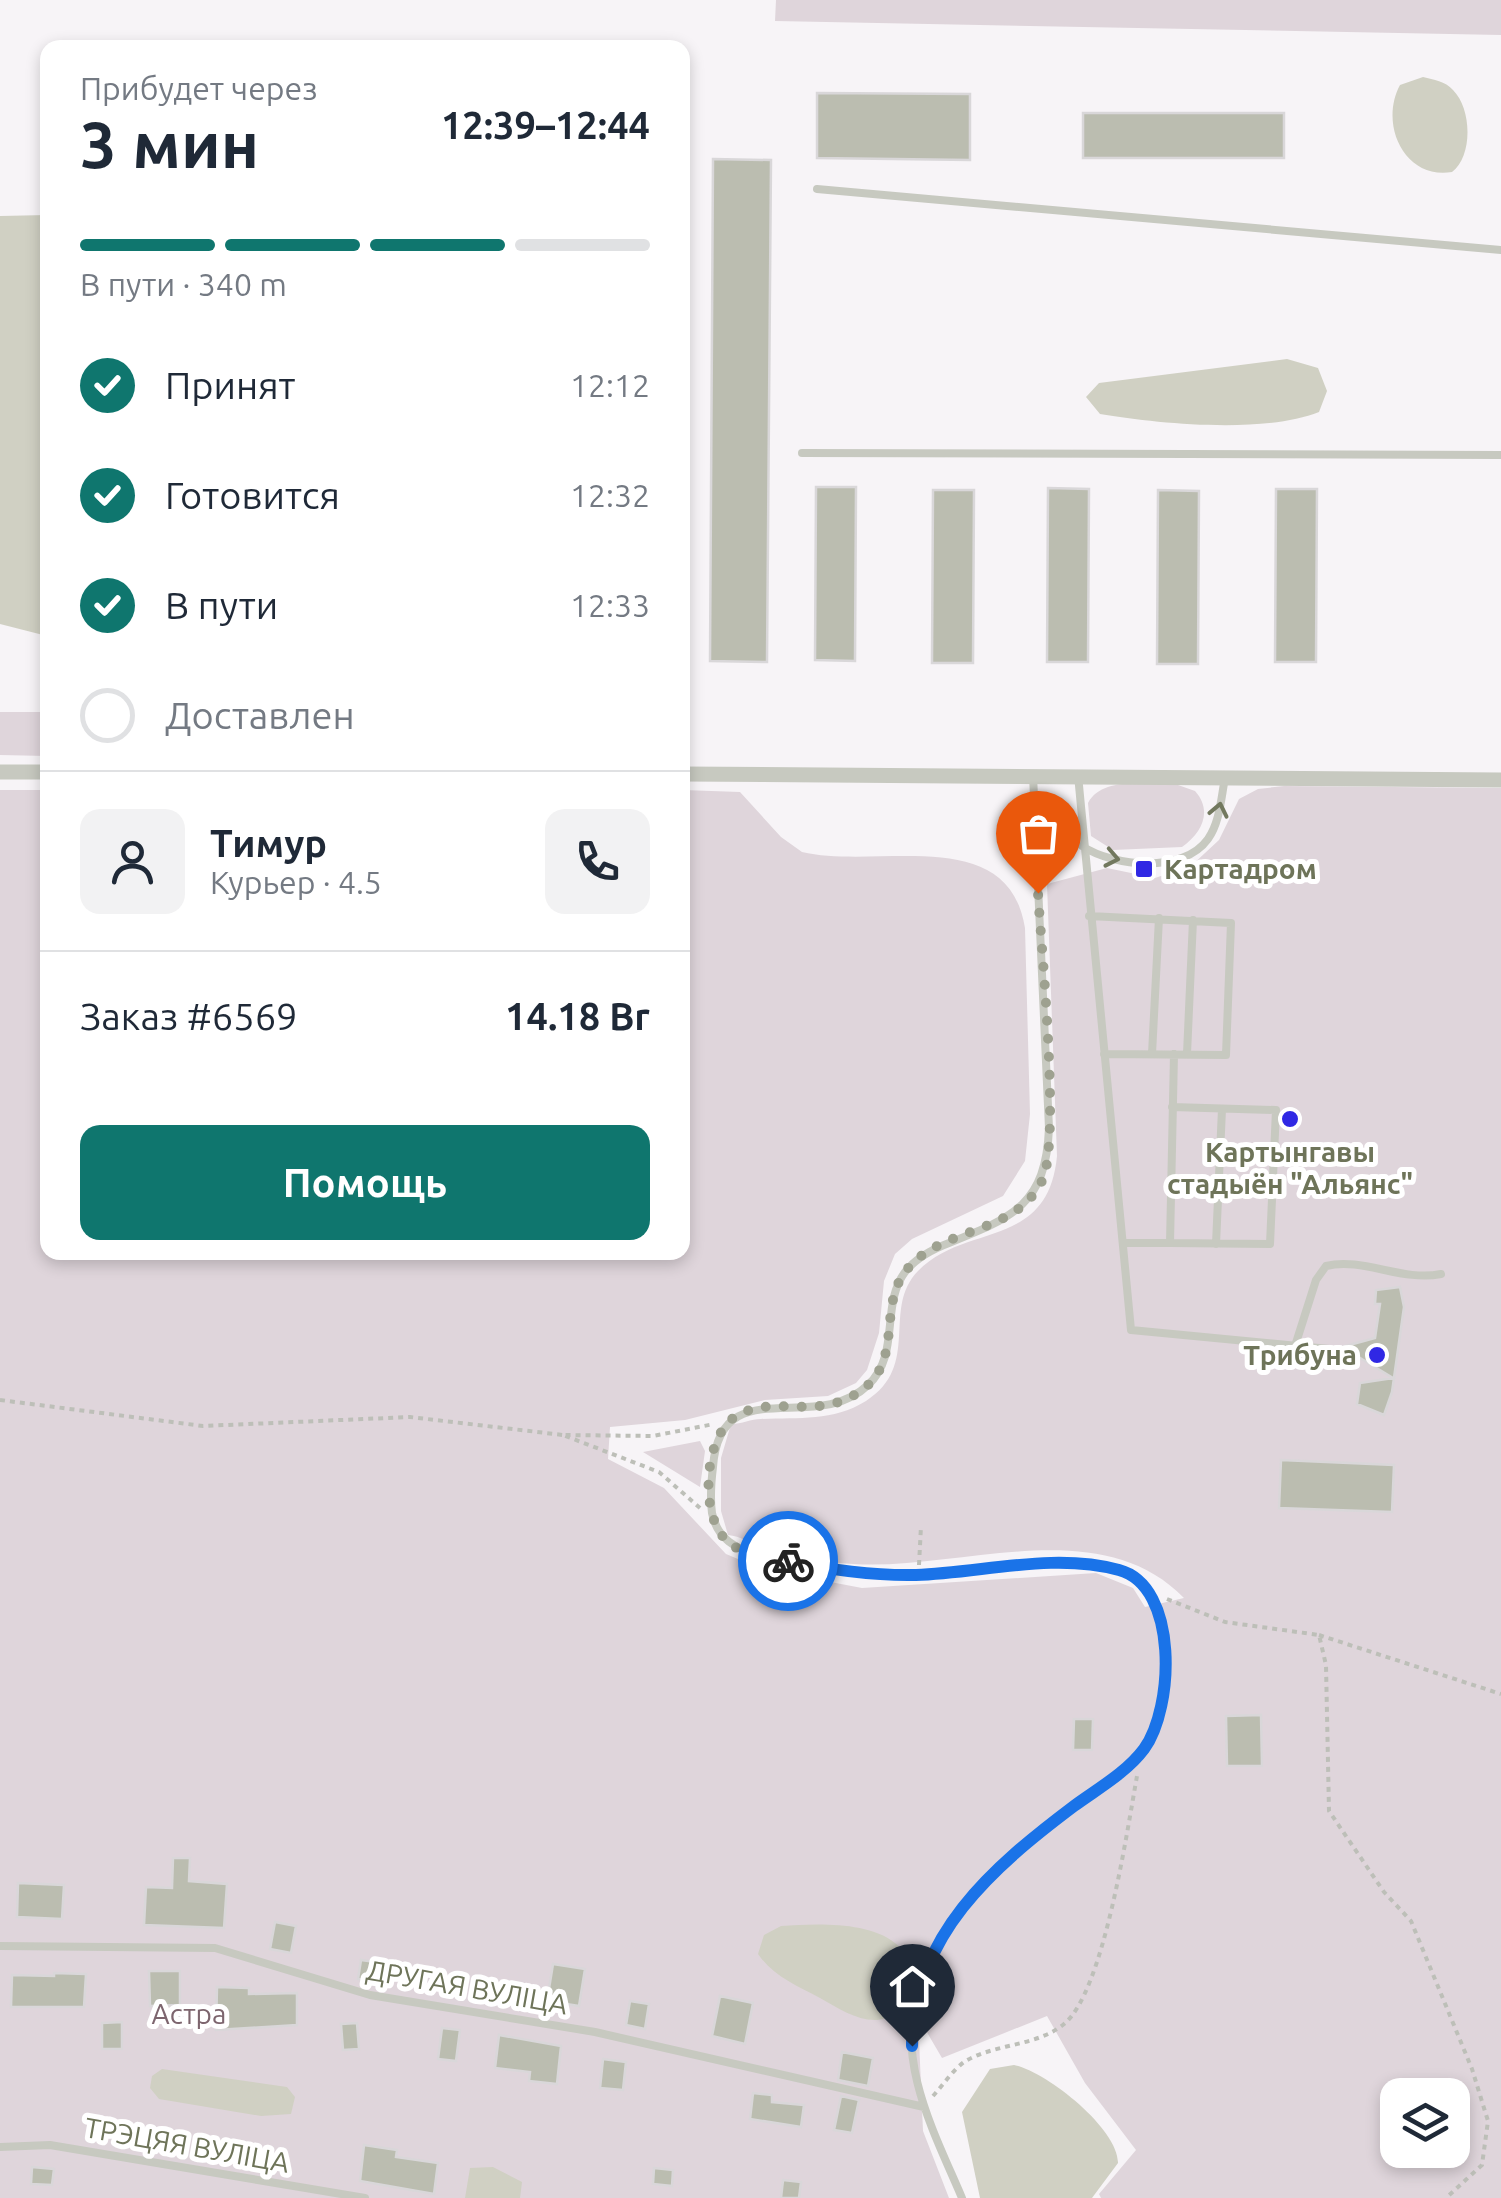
<!DOCTYPE html>
<html lang="ru">
<head>
<meta charset="utf-8">
<style>
  :root { --surface:#fff; --page:#f2f2f3; --text:#1f2937; --muted:#747a83; --line:#e0e1e3; --accent:#0f766e }
  body { margin:0; font-family:Ubuntu,sans-serif; background:var(--page); color:var(--text); height:100vh; display:flex; flex-direction:column; font-size:38px; white-space:nowrap }
  * { box-sizing:border-box; margin:0 }
  p { font-size:32px; color:var(--muted) }
  .icon { flex:none; width:55px; height:55px; fill:none; stroke:currentColor; stroke-width:2; stroke-linecap:round; stroke-linejoin:round }
  .map { position:relative; flex:1; overflow:hidden }
  .sheet { position:absolute; left:40px; top:40px; width:650px; height:1220px; display:flex; flex-direction:column; background:var(--surface); border-radius:20px; box-shadow:0 5px 15px #0003 }
  .sheet>* { flex:none }
  .buttons { position:absolute; left:1380px; top:2078px; display:grid; gap:20px }
  .buttons a { display:grid; place-items:center; width:90px; height:90px; border-radius:20px; background:var(--surface); box-shadow:0 5px 15px #0003; font-size:50px }
  .pin { position:absolute; display:grid; place-items:center; width:85px; height:85px; color:#fff; margin:-102px -42px; border-radius:50% 50% 50% 0; rotate:-45deg; box-shadow:0 0 10px #0007 }
  .pin .icon { rotate:45deg }
  .courier { position:absolute; display:grid; place-items:center; width:100px; height:100px; margin:-50px; border:8px solid #1a73e8; border-radius:50%; background:#fff; color:#222; box-shadow:0 2px 12px #0007 }
  .overview em { font-style:normal; font-weight:600 }
  .overview div { display:flex; flex-direction:column-reverse }
  .overview { display:flex; align-items:center; justify-content:space-between; height:170px; padding:0 40px }
  h1 { font-size:65px; font-weight:600; line-height:75px }
  .bar { display:grid; grid-template-columns:repeat(4,1fr); gap:15px 10px; align-content:center; height:120px; padding:0 40px }
  .bar i { height:12px; border-radius:8px; background:var(--line) }
  .bar .current { background:var(--accent) }
  .bar p { grid-column:span 4 }
  .line { display:flex; align-items:center; gap:25px; padding:0 40px; border-top:2px solid var(--line) }
  .line div { flex:1 }
  .round { display:grid; place-items:center; flex:none; width:105px; height:105px; border-radius:20px; background:var(--page) }
  ol { padding:0 40px; list-style:none }
  li { display:flex; align-items:center; gap:30px; height:110px }
  li p { margin-inline-start:auto }
  li .icon { padding:10px; border-radius:50%; background:var(--accent); color:#fff; stroke-width:4 }
  li:last-child { color:var(--muted) }
  li i { width:55px; height:55px; border:5px solid var(--line); border-radius:50% }
  .primary-button { display:flex; gap:20px; margin-top:auto; padding:20px 40px }
  .primary-button a { flex:1; height:115px; border-radius:20px; background:var(--accent); color:#fff; font-size:40px; font-weight:600; line-height:115px; text-align:center }
  .map>svg:first-child { display:block }
</style>
</head>
<body>
<div class="map">
<svg width="1501" height="2198" viewBox="0 0 1501 2198">
  <rect width="100%" height="100%" fill="#f7f4f7"/>
  <path fill="#dfd5db" fill-rule="evenodd" d="M776,0H1501V35L775,21Z
    M0,712H47V756L0,755Z
    M1178,785L1195,791C1213,811 1202,833 1182,847L1113,850L1091,836L1088,803C1103,775 1150,785 1178,785Z
    M1284,786L1501,788V2198H1101L1099,2194L1136,2150L1085,2083L1047,2016L942,2058L918,2017L923,2131L949,2198H0V790H47L48,1252H682L683,790L740,792L781,837L802,852C878,870 1008,822 1025,928L1030,1114L1025,1161L1003,1196L912,1239L895,1254L884,1281L879,1333L867,1370L856,1383L828,1396L765,1400L685,1420L610,1427L608,1459L664,1488L726,1554L762,1569L862,1588L1096,1573L1133,1588L1145,1607L1184,1598C1099,1511 959,1571 853,1564C826,1562 797,1559 770,1551C756,1547 742,1536 728,1535L721,1511V1458L731,1424C742,1424 751,1419 761,1419C799,1417 832,1422 866,1401C922,1365 881,1309 918,1271C966,1222 1048,1250 1057,1156L1047,884L1107,868L1155,878L1191,866L1219,840L1239,799L1258,789ZM911,1947L928,1961L918,2010L917,2009ZM1398,2095H1452V2150H1398Z
    M700,1441L705,1451L700,1487L643,1452Z"/>
  <path fill="#d0d0c3" d="M1423,77C1434,80 1445,81 1453,90C1472,109 1473,156 1452,172C1404,180 1379,124 1400,85Z
    M47,215H48L47,636L0,624V216Z
    M1287,359L1318,368L1327,391L1319,412C1264,434 1159,424 1100,414L1086,397L1099,383Z
    M781,1926C815,1924 867,1921 895,1943C922,1963 914,2018 877,2020C857,2021 838,2008 820,1998C797,1986 773,1976 758,1954L764,1935Z
    M1014,2065C1046,2071 1119,2129 1118,2163L1092,2198H980L962,2112L990,2069Z
    M162,2069L287,2087L295,2097L291,2114L261,2116L159,2099L150,2088L152,2076Z
    M493,2167L522,2182L520,2198H465L470,2168Z"/>
  <path fill="#bbbdb0" stroke="#d9d7d9" stroke-width="2.5" d="M817,93L970,94V160L817,158Z
    M1083,113H1284V158H1083Z
    M713,159L771,160L767,662L710,661Z
    M816,487H856L855,661L815,660Z
    M1048,488L1089,489L1088,662H1047Z
    M1276,489H1317L1316,662H1275Z
    M933,490H974L973,663H932Z
    M1158,490L1199,491L1198,664H1157Z
    M1400,1287L1404,1307L1392,1392L1384,1415L1357,1404L1360,1383L1393,1378L1342,1347L1375,1338L1380,1304H1375L1376,1290Z
    M1281,1460L1394,1465L1392,1512L1279,1508Z
    M1261,1715L1262,1766H1227L1226,1716Z
    M1074,1719H1093L1092,1750H1073Z
    M173,1858H190L189,1881L227,1884L224,1928L144,1925L146,1887L172,1888Z
    M18,1883L64,1885L62,1919L17,1917Z
    M275,1922L296,1926L291,1953L270,1949Z
    M361,1960L383,1963L380,1982L358,1979Z
    M553,1964L585,1969L579,2006L547,2001Z
    M149,1971H180V2005L150,2006Z
    M54,1973L86,1974L84,2007H11L12,1975L54,1976Z
    M217,1987L249,1988V1994L297,1993V2025L216,2030Z
    M720,1996L753,2003L745,2044L712,2036Z
    M630,2001L649,2004L645,2029L626,2025Z
    M122,2022V2049H102V2023Z
    M357,2023L359,2049L343,2050L341,2024Z
    M442,2028L460,2030L456,2061L438,2059Z
    M499,2035L561,2046L557,2084L529,2081L530,2072L495,2068Z
    M842,2052L873,2058L868,2086L838,2080Z
    M603,2059L626,2062L623,2090L600,2088Z
    M753,2093L772,2095V2102L804,2105L801,2127L750,2119Z
    M841,2096L859,2100L852,2133L834,2130Z
    M364,2145L397,2150L396,2157L438,2163L434,2194L360,2181Z
    M32,2167L54,2169L52,2185L31,2184Z
    M654,2168L673,2170L672,2186L653,2184Z
    M783,2180L801,2182L799,2198H781Z"/>
  <g fill="none" stroke-linecap="round" stroke-linejoin="round">
    <path stroke="#bdbfb8" stroke-width="4" stroke-dasharray="5 5" stroke-linecap="butt" d="M0,1400L203,1426L410,1417L563,1435
      M700,1508L659,1472L563,1435L653,1436L714,1424
      M919,1565L921,1526
      M1167,1599L1225,1622L1319,1635L1326,1665L1329,1811L1384,1892L1411,1921L1472,2069L1488,2121L1482,2165L1446,2198
      M1319,1635L1501,1694
      M933,2096C943,2085 953,2070 964,2062C995,2043 1036,2047 1064,2024C1104,1991 1127,1831 1137,1776"/>
    <path stroke="#c7c9c0" stroke-width="8" d="M817,189L1501,250
      M802,453L1501,455
      M1078,775L1131,1330L1329,1349
      M1082,846C1114,867 1183,874 1208,839C1220,822 1221,798 1225,778
      M1089,916L1231,923L1226,1055L1104,1054
      M1152,1054L1159,918
      M1187,1054L1193,920
      M1123,1243H1170L1174,1054
      M1170,1243L1270,1244L1276,1110L1172,1107
      M1216,1244L1222,1109
      M1295,1346L1316,1280L1326,1266C1363,1257 1402,1282 1441,1274
      M0,1946L215,1948L370,1995L595,2032L924,2107
      M0,2147L50,2145L365,2198
      M962,2198C934,2132 895,2061 918,1988C945,1904 1011,1854 1079,1803C1100,1787 1126,1772 1143,1750C1174,1710 1179,1587 1120,1570C1056,1551 983,1572 917,1575C863,1577 812,1566 760,1556C736,1549 717,1539 712,1513C710,1498 711,1483 713,1467C720,1369 815,1436 868,1385C901,1354 880,1306 905,1272C916,1258 933,1249 949,1243C1014,1217 1046,1204 1049,1128L1033,775"/>
    <path stroke="#c7c9c0" stroke-width="15" d="M0,772H48
      M682,774L1501,780"/>
  </g>
  <defs><path id="oneway-chevron" d="M-2-3.5L2.5 0L-2 3.5" fill="none" stroke-width="1.6" stroke-linecap="round" stroke-linejoin="round" transform="scale(2.5)"/></defs>
  <g stroke="#72785e">
    <use href="#oneway-chevron" transform="translate(1219 810) rotate(-78)"/>
    <use href="#oneway-chevron" transform="translate(1112 858) rotate(11)"/>
  </g>
  <g fill="none" stroke-linecap="round" stroke-linejoin="round">
    <path stroke="#9ea190" stroke-width="10" stroke-dasharray="0 18" d="M788,1561C767,1557 741,1556 725,1539C699,1512 704,1433 738,1415C775,1394 818,1422 862,1390C903,1360 878,1308 905,1272C939,1226 1015,1236 1042,1181C1061,1143 1041,946 1038,893"/>
    <path stroke="#1a73e8" stroke-width="12" d="M788,1561C831,1570 872,1576 916,1575C982,1573 1053,1552 1119,1570C1179,1586 1174,1708 1144,1749C1126,1773 1097,1789 1074,1806C993,1867 912,1936 912,2046"/>
  </g>
  <g fill="#3028e4" stroke="#fff" stroke-width="4">
    <rect x="1134" y="859" width="20" height="20" rx="5"/>
    <circle cx="1290" cy="1119" r="10"/>
    <circle cx="1377" cy="1355" r="10"/>
  </g>
  <g text-anchor="middle" stroke-width="10" stroke-linejoin="round" paint-order="stroke">
    <g font-size="28" font-weight="bold" fill="#6e7459" stroke="#fff" text-anchor="start">
      <text x="1164" y="879">Картадром</text>
      <text x="1290" y="1162" text-anchor="middle">Картынгавы<tspan x="1290" dy="32">стадыён "Альянс"</tspan></text>
      <text x="1357" y="1365" text-anchor="end">Трибуна</text>
    </g>
    <g font-size="28" fill="#6e7459" stroke="#fff">
      <text transform="translate(467 1987) rotate(10)" y="10">ДРУГАЯ ВУЛІЦА</text>
      <text transform="translate(187 2145) rotate(10)" y="10">ТРЭЦЯЯ ВУЛІЦА</text>
    </g>
    <g font-size="28" fill="#7d656e" stroke="#fff">
      <text x="189" y="2024">Астра</text>
    </g>
  </g>
</svg>
<div class="buttons">
<a><svg class="icon" aria-label="layers" viewBox="0 0 24 24"><path d="M12 4l9 5-9 5-9-5zM3 14l9 5 9-5"/></svg></a>
</div>
<div class="pin" style="left:1038px;top:893px;background:#ea580c"><svg class="icon" aria-label="bag" viewBox="0 0 24 24"><path d="M5 8h14l-1 12H6zM9 8a3 3 0 0 1 6 0"/></svg></div>
<div class="pin" style="left:912px;top:2046px;background:#1f2937"><svg class="icon" aria-label="home" viewBox="0 0 24 24"><path d="M3 11l9-7 9 7M6 9v11h12V9"/></svg></div>
<div class="courier" style="left:788px;top:1561px"><svg class="icon" aria-label="bike" viewBox="0 0 24 24"><circle cx="6" cy="16" r="4"/><circle cx="18" cy="16" r="4"/><path d="M6 16l4-8h5l3 8M10 8l3 8H6M13 5h3"/></svg></div>
<section class="sheet">
<div class="overview"><div><h1>3 мин</h1><p>Прибудет через</p></div><em>12:39–12:44</em></div>
<div class="bar"><i class="current"></i><i class="current"></i><i class="current"></i><i></i><p>В пути · 340 m</p></div>
<ol>
<li><svg class="icon" aria-label="check" viewBox="0 0 24 24"><path d="M5 12l5 5 9-10"/></svg>Принят<p>12:12</p></li>
<li><svg class="icon" aria-label="check" viewBox="0 0 24 24"><path d="M5 12l5 5 9-10"/></svg>Готовится<p>12:32</p></li>
<li><svg class="icon" aria-label="check" viewBox="0 0 24 24"><path d="M5 12l5 5 9-10"/></svg>В пути<p>12:33</p></li>
<li><i></i>Доставлен</li>
</ol>
<div class="line" style="height:180px"><a class="round"><svg class="icon" aria-label="person" viewBox="0 0 24 24"><circle cx="12" cy="8" r="4"/><path d="M4 21q1-7 8-7t8 7"/></svg></a><div><b>Тимур</b><p>Курьер · 4.5</p></div><a class="round"><svg class="icon" aria-label="phone" viewBox="0 0 24 24"><path d="M5 4h4l2 5-3 2q2 4 5 5l2-3 5 2v4C11 20 4 13 5 4z"/></svg></a></div>
<div class="line" style="height:130px"><div>Заказ #6569</div><b>14.18 Br</b></div>
<div class="primary-button"><a>Помощь</a></div>
</section>
</div>
</body>
</html>
